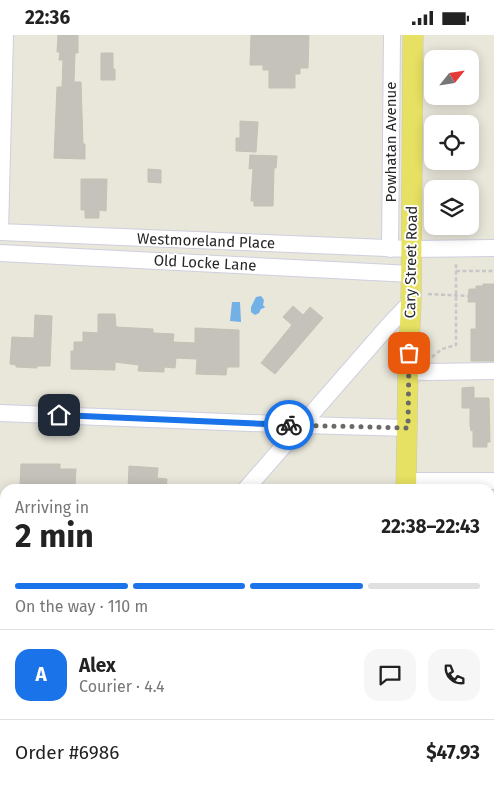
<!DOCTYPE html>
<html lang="en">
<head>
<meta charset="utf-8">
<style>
  :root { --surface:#fff; --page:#f6f6f6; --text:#222; --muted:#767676; --line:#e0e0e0; --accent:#1a73e8 }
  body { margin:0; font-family:"Fira Sans",sans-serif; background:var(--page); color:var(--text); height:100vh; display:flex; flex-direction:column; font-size:19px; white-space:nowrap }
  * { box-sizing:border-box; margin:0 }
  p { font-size:16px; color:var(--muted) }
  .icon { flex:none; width:28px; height:28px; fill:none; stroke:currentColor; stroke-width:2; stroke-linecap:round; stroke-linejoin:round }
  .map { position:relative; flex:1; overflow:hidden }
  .side { position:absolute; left:0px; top:449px; width:495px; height:311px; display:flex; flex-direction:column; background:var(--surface); border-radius:15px 15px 0 0; box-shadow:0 2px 12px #0003 }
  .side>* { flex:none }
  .needle { width:32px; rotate:60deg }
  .fabs { position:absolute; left:424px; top:15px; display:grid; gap:10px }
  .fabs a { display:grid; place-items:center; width:55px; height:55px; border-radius:10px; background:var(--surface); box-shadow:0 2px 12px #0003; font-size:25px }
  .pin { position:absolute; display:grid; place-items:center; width:42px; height:42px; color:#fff; margin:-21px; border-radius:10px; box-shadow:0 2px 8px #0006 }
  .courier { position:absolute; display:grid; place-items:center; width:50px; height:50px; margin:-25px; border:4px solid #1a73e8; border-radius:50%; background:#fff; color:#222; box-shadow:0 1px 6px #0007 }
  .head em { font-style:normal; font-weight:700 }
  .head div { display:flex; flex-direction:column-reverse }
  .head { display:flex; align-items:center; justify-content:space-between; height:85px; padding:0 15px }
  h1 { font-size:32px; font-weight:700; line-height:38px }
  .bar { display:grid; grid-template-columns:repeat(4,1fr); gap:8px 5px; align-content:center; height:60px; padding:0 15px }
  .bar i { height:6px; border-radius:4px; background:var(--line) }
  .bar .active { background:var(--accent) }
  .bar p { grid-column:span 4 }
  .line { display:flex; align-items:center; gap:12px; padding:0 15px; border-top:1px solid var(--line) }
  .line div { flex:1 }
  .round { display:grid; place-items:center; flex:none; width:52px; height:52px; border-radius:15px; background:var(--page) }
  .status { display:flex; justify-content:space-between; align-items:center; height:35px; padding:0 25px; background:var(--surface); direction:ltr }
  .status svg { height:14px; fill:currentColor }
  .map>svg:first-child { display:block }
</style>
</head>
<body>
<div class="status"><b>22:36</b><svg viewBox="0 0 49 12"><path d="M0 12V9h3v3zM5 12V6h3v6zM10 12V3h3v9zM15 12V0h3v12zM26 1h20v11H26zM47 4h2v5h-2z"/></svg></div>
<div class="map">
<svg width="494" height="759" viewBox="0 0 494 759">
  <rect width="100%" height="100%" fill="#e9e6da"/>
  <path fill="#eae6ca" d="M490,686H494V759H415V755H490Z"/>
  <path fill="#a3dd99" d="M178,755H253V759H175Z"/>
  <path fill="#b4e495" d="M490,725H494V759H459V755H490Z"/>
  <path fill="#72b1e6" d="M261,261L264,265L263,270L265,272L264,273L261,274L259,278L255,280L251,277V272L256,262Z
    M232,267H240L241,287L230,286Z"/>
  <path fill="#c4c2ba" stroke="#c4c1b4" d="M58,0H78V18H75L74,47H81L83,109H85V124L54,123L57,52H62L63,25H59L60,17H57Z
    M251,0H309L308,33H300V39H295V53H269V35H263V30H250Z
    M101,18H113V34H115V45H101Z
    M240,86L258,87L256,117L236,116V103H240Z
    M250,120L277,121L276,133H274L273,171H254V166H251L253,133L249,134Z
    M148,134L161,135V148L148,147Z
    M81,144H107L106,176L99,175V183H85V175H81Z
    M483,249H494V326H471V294H476V267H468L469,254H476V251H483Z
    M293,271L303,280L310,272L323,283L275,339L261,328L292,290L283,282Z
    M98,279H115L116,292L153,294V298L174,299L173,307L195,308V293L239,295V332H227L226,340L196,339L197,324L176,323L175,333L164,332V337L138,336L139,330L115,327V335L71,334V316H74V307H83V297L98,298Z
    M35,280L52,281L50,331H37V333L16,332V330L10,329L12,302L34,303Z
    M474,352V363H489L490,407H487V412H473V395L471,396L470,390V373H462V353Z
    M21,429H60V434H76L75,451H48V454H35V450H20Z
    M129,431L158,433L157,443L167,444L166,454H128Z"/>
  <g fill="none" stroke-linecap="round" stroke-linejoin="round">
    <g stroke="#cfcfe0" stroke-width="18">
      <path id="minor" d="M0,197L411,214L494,213
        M0,197L5,0
        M390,214L392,0
        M0,218L411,239
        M408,336L428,337L494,336
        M0,378L303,390L408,393
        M407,446H494
        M246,454L389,290L411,267
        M490,560H494
        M0,583L5,585
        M490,674L494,673
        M0,738L5,732"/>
    </g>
    <g stroke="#c7c7c7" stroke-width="21">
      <path id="major" d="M406,454L408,336L411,267L413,0
        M402,759V755"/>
    </g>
    <path stroke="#c7c7c7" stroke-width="2.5" stroke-dasharray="4 2.5" stroke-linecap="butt" d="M456,236H494
      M428,259L468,261
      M432,322L442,314L456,310V228"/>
    <use href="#minor" stroke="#fff" stroke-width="16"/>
    <use href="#major" stroke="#e6e162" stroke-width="20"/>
  </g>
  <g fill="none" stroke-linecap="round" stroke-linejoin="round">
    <path stroke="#6b6a66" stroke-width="5" stroke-dasharray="0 9" d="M289,390L408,393L409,318"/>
    <path stroke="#1a73e8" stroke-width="6" d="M59,380L289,390"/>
  </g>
  <g text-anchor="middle" stroke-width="4" stroke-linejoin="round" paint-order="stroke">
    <g font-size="15" fill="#272727" stroke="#fff">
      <text transform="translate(391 107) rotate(-90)" y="5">Powhatan Avenue</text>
      <text transform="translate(206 206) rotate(2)" y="5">Westmoreland Place</text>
      <text transform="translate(411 227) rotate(-89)" y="5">Cary Street Road</text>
      <text transform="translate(205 228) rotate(3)" y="5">Old Locke Lane</text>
    </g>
  </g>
</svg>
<div class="fabs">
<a><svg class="needle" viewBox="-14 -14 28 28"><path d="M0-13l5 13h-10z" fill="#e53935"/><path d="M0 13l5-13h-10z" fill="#767676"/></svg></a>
<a><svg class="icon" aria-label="locate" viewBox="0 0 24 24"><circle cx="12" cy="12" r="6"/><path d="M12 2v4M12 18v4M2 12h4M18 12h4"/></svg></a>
<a><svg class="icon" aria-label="layers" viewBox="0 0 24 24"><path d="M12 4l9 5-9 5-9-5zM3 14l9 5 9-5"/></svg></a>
</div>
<div class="pin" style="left:409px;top:318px;background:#ea580c"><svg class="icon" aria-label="bag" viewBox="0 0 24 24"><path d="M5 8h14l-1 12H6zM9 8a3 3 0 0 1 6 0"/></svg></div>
<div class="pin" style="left:59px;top:380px;background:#1f2937"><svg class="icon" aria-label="home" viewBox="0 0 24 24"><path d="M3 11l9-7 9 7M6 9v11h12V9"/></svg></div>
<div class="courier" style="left:289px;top:390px"><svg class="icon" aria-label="bike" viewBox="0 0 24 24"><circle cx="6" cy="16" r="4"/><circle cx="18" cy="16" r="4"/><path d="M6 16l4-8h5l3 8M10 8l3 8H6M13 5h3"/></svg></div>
<section class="side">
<div class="head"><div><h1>2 min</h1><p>Arriving in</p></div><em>22:38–22:43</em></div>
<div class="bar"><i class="active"></i><i class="active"></i><i class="active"></i><i></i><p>On the way · 110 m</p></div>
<div class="line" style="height:90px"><b class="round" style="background:var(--accent);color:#fff">A</b><div><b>Alex</b><p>Courier · 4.4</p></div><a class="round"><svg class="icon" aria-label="chat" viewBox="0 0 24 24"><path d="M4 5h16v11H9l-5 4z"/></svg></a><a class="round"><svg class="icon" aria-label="phone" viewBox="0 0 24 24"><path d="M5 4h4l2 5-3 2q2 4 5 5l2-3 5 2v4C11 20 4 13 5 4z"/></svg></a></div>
<div class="line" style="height:65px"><div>Order #6986</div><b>$47.93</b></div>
</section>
</div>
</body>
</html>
